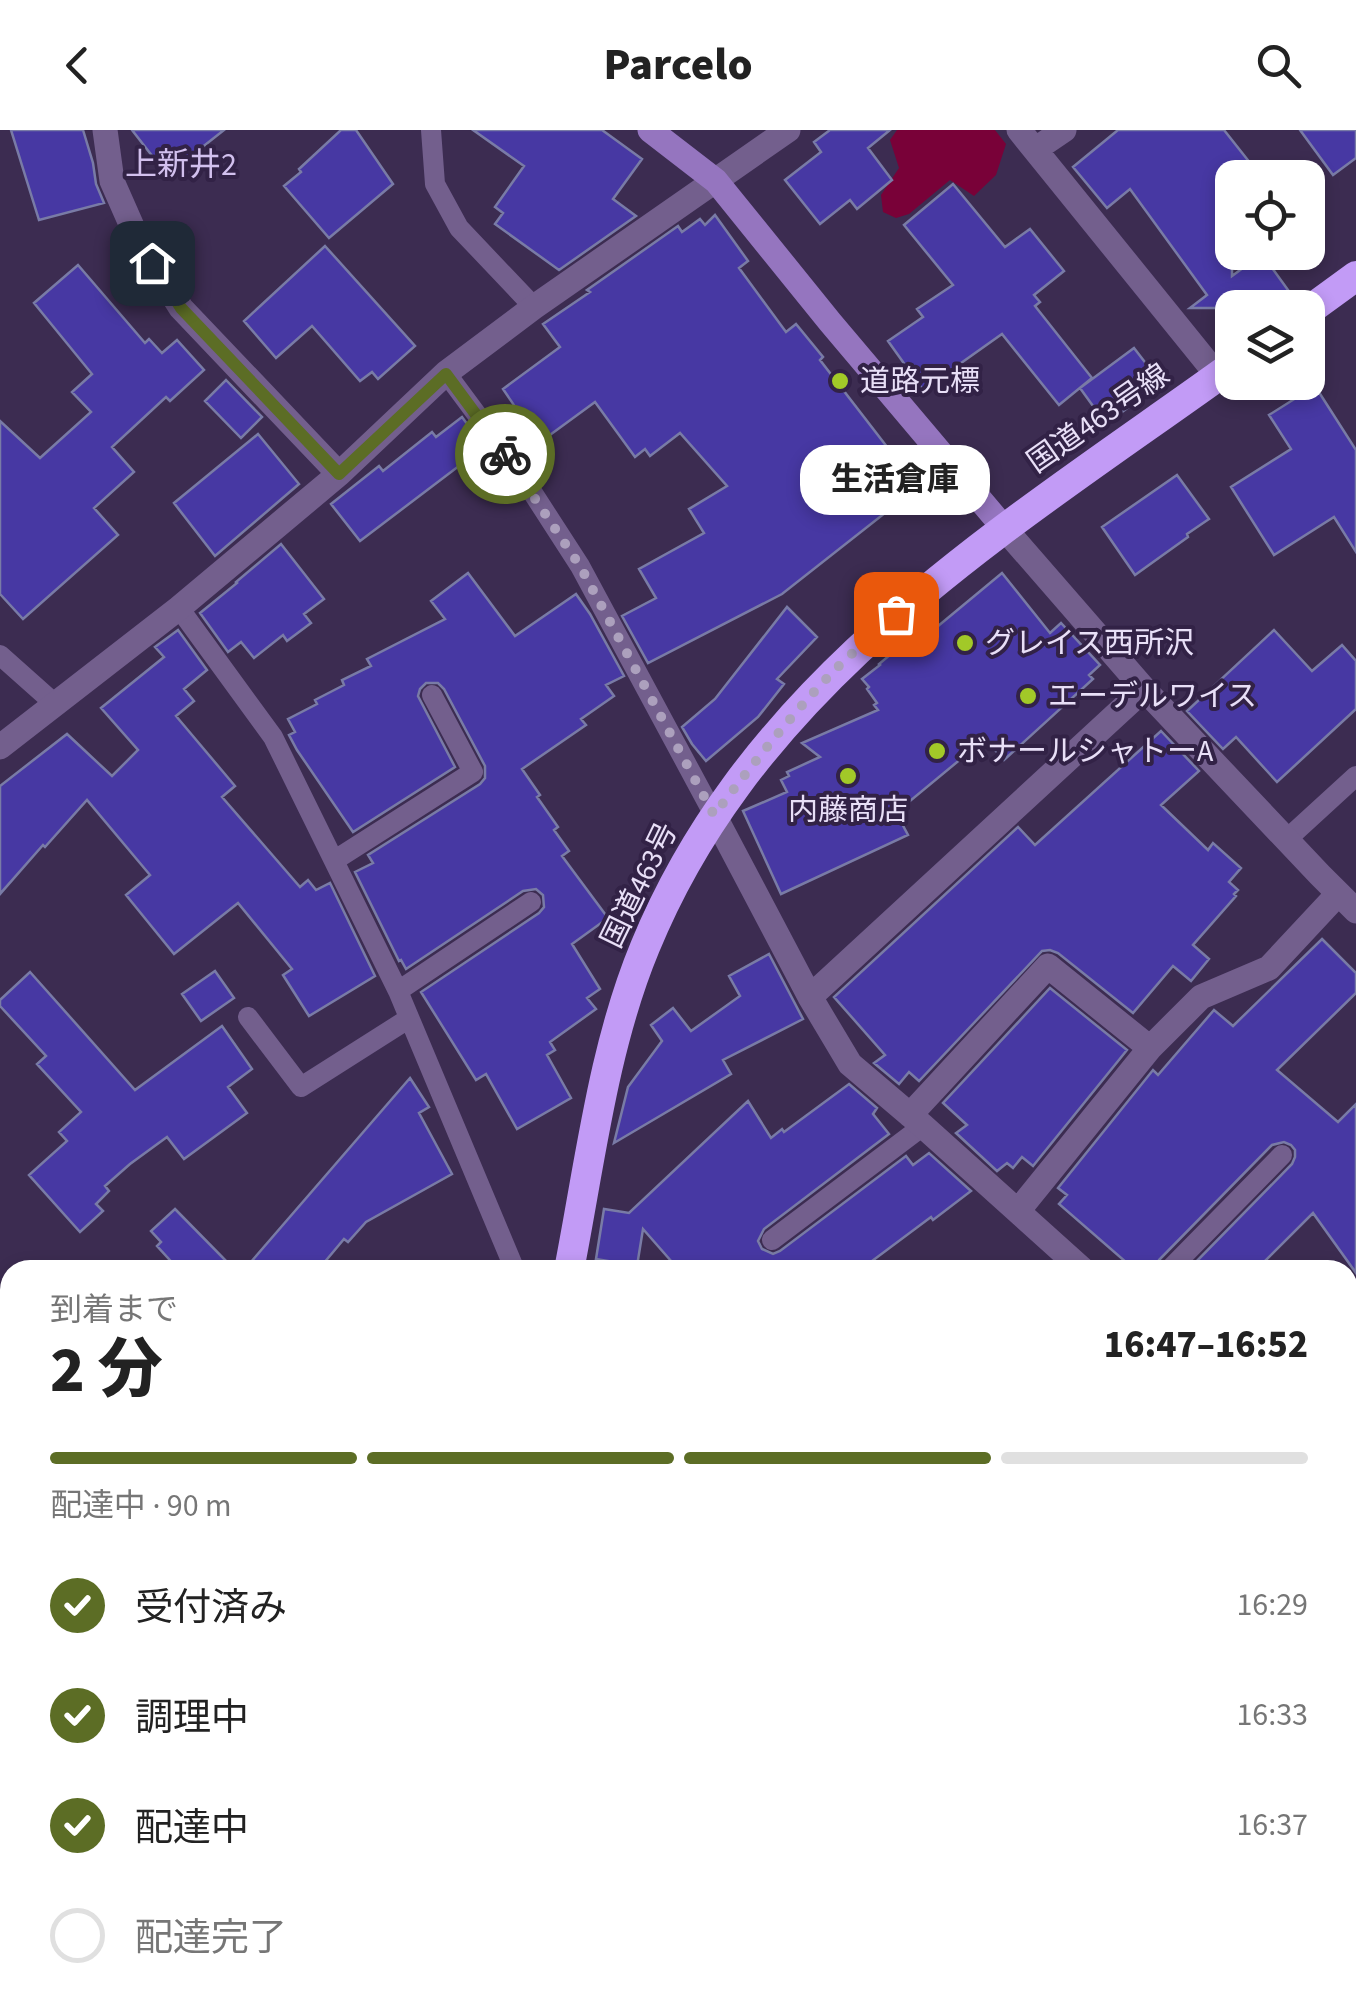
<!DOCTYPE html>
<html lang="ja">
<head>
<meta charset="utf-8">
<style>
  :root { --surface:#fff; --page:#f6f6f6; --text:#222; --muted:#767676; --line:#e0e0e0; --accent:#5c6d25 }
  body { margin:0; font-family:"Source Sans 3","Noto Sans JP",sans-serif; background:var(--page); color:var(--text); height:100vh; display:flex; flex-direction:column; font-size:38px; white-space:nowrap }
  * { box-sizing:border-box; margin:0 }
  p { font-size:32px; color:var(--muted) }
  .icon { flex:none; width:55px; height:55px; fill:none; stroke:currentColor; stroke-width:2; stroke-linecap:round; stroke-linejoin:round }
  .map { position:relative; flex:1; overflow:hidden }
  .panel { position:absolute; left:0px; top:1130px; width:1358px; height:750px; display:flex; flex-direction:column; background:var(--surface); border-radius:30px 30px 0 0; box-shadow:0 5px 15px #0003 }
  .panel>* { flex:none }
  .fabs { position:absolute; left:1215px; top:30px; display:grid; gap:20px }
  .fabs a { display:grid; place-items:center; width:110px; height:110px; border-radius:20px; background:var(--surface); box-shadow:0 5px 15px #0003; font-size:50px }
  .pin { position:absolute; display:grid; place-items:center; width:85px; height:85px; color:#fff; margin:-42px; border-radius:20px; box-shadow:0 5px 15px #0006 }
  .courier { position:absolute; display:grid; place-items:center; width:100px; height:100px; margin:-50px; border:8px solid #5c6d25; border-radius:50%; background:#fff; color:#222; box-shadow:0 2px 12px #0007 }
  .bubble { position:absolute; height:70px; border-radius:30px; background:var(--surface); box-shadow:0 5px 15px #0003; font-size:32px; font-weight:800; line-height:70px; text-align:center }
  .headline em { font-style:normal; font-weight:800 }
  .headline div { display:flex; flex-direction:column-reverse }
  .headline { display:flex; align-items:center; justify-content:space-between; height:170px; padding:0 50px }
  h1 { font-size:65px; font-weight:800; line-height:75px }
  .bar { display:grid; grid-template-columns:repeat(4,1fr); gap:15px 10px; align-content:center; height:120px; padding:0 50px }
  .bar i { height:12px; border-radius:8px; background:var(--line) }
  .bar .active { background:var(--accent) }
  .bar p { grid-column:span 4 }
  ol { padding:0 50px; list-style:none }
  li { display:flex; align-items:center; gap:30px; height:110px }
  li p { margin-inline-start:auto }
  li .icon { padding:10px; border-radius:50%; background:var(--accent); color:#fff; stroke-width:4 }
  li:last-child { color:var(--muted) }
  li i { width:55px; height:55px; border:5px solid var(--line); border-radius:50% }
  header { display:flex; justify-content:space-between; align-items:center; height:130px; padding:0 50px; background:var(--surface); font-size:45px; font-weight:800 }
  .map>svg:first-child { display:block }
</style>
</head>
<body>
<header><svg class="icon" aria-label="back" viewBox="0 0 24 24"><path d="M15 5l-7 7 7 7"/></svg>Parcelo<svg class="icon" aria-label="search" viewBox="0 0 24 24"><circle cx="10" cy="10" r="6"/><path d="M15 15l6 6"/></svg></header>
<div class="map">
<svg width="1356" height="1880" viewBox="0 0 1356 1880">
  <rect width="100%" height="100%" fill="#3c2c51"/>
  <path fill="#790138" d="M897,0H995L1006,14L996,45L974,66L950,50L909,84L896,88L883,82L881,65L899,38L890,10Z"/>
  <path fill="#4738a3" stroke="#797ba6" stroke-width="2.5" d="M11,0H83L93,33L96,54L104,73L39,90Z
    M132,0H224L167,45Z
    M341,0H356L393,54L329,108L284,56L301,42L299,39Z
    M473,0H602L642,29L613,69L636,86L559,140L495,94L503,83L495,77L524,36Z
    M830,0H890L868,18L892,50L857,79L850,70L820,94L785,50L821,22L814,12Z
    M1118,0H1224L1262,48H1232V146L1262,124L1288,160L1263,178H1232V199L1217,178H1190L1207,165L1130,59L1107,78L1073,37Z
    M1300,0H1356V28L1333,45Z
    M953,54L1005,117L1030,99L1064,141L1034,165L1040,172L1035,176L1092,248L1059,275L1002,204L923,260L888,211L923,187L917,179L953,155L904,95Z
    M715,85L748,131L739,138L786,202L796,194L823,227L820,230L918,357L782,464L648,533L622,486L656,468L639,439L704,403L689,379L727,356L680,303L650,326L645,319L635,327L595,272L528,321L510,296L522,287L503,259L560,217L543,194L590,162L587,160L678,96L682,102L700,89L705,95Z
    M325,116L415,216L378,249L372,242L360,251L312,196L276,228L244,191Z
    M78,135L145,213L149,209L162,223L177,210L204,240L170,271L166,267L112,317L134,342L94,378L118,405L23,489L0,464V291L40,328L91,282L72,262L92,244L34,173Z
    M1134,218L1161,253L1106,294L1080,258Z
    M226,250L262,287L241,308L205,271Z
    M1315,256L1356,320V422L1334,387L1274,425L1231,357L1291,319L1269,285Z
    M462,287L484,317L360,411L331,374L379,336L383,341L432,302L436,307Z
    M258,304L299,354L215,426L174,373Z
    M1177,345L1209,389L1187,404L1188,407L1135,445L1102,397Z
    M281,414L324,469L304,484L311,493L287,511L283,505L254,528L241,512L228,522L200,483L237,453L236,452Z
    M468,443L515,506L576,464L590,484L624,546L606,555L614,566L581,589L586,595L522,639L540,665L537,667L558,697L554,700L569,721L562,726L608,788L572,814L600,859L587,868L596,879L550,912L555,920L547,925L571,968L517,999L486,944L476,950L421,862L539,783L544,777L543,765L536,759L523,761L406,839L401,830L399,831L355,742L373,733L368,725L480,654L485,648V636L444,559L438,553H426L420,559L418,566L455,637L353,702L297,620L289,605L295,602L288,589L317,574L315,570L344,555L342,550L371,536L367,529L445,489L431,471Z
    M1002,443L1050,503L1061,493L1100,535L1089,545L1093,549L1004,630L985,609L899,680L903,688L900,690L908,705L781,764L743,681L787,662L781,650L789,646L787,642L820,627L802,613L878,580L874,575L877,573L867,559L869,557L862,549L880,535L879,534L908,510L914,516Z
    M787,477L817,507L777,549L784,554L758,587L706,631L692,614L682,597L715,569Z
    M178,500L207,540L184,559L194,571L176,586L235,656L222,667L300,757L308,750L316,760L330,753L375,846L309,886L283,845L292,839L238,773L174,824L126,765L150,745L87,670L45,717L43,715L0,764V656L67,604L112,646L138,620L101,578L164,527L155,517Z
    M1274,500L1312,541L1342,515L1356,531V579L1277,652L1236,607L1223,619L1187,581Z
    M1161,601L1199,641L1161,675L1208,720L1213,713L1241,738L1229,752L1238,760L1234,764L1236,766L1193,815L1209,829L1191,851L1173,836L1133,883L1058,823L1050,820L1042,821L919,951L909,942L899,954L874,933L885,925L834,867L1018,697L1035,715Z
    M1322,809L1356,843V863L1277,940L1338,992L1356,974V1143L1313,1083L1256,1140H1188L1292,1034L1295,1027V1020L1291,1015L1284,1012L1272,1015L1159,1130L1156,1140H1135L1059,1074L1067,1065L1058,1058L1153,940L1158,945L1214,880L1233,896Z
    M769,824L803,889L723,930L731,944L614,1013L628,957L662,911L651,895L673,878L691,901L740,866L729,846Z
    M215,841L234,868L201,891L182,864Z
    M30,842L135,960L222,896L252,939L228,957L247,983L184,1029L167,1007L130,1034L105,1056L109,1061L96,1074L103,1081L80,1102L29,1045L67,1011L59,1002L81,982L37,934L46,926L0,876V870Z
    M1050,858L1127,920L1033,1036L1022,1027L1013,1038L1007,1033L997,1041L956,1003L967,995L943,973Z
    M410,948L429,977L419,983L452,1044L366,1092L348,1112L344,1109L318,1140H244Z
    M849,954L877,978L873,984L889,1004L764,1099L758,1111L762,1119L773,1124L780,1121L906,1026L913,1035L929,1023L971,1061L933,1090L931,1087L860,1140H679L643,1099L637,1136L596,1129L604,1079L629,1083L748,971L771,1008L782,999L784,1002Z
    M175,1079L235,1140H179L157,1116L161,1112L151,1101Z"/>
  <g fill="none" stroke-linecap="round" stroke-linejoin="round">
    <path stroke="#735f8d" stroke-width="20" d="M431,0L435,54L459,98L534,177
      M446,243L518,340L580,436L714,685
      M179,478L273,607L398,861L515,1140
      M0,525L55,574
      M1286,710L1356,646
      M335,730L473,642L432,565
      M398,861L531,772
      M248,887L301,957L408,889
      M772,1110L923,996
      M1169,1140L1282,1025"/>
    <path stroke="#735f8d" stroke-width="25" d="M105,0L112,51L138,110L181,178L339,344
      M1019,0L1218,246
      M1036,19L1064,0
      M1004,398L1144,559L1320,745L1356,781
      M0,617L179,478L339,344L446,243L534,177L788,0
      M714,685L810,867L850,934L923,996L1083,1140
      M810,867L1144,559
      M910,985L1048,836L1150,918
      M1018,1081L1150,918L1201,867L1269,838L1338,764
      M0,1177L10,1187
      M1348,1309L1356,1303
      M1348,1506L1356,1509
      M0,1539L10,1535
      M0,1753L10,1748
      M1129,1870L1145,1880
      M1024,1880L1031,1870"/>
    <path stroke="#9575bf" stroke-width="25" d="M650,0L716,51L830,192L1004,398"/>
    <path stroke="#af86e4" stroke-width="25" d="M1348,1692L1356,1691
      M1348,1741L1356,1740
      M578,1880L624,1870"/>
    <path stroke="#c29bf6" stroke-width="30" d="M1308,181L1356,146
      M569,1140C590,1033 603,918 645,817C755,548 1007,398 1232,236
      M339,1880L372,1870
      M449,1880L451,1870"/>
  </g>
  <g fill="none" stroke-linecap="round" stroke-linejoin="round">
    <path stroke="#aca0bd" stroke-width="10" stroke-dasharray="0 18" d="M505,324L580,436L714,685C750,638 786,591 828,547C849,525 873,505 896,484"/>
    <path stroke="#5c6d25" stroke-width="12" d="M152,133L181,178L339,344L446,244L505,324"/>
  </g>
  <g fill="#a2c928" stroke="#322246" stroke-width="4">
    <circle cx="840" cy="251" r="10"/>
    <circle cx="965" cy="513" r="10"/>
    <circle cx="1028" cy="566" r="10"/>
    <circle cx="937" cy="621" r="10"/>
    <circle cx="848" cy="646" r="10"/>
  </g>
  <g text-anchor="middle" stroke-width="8" stroke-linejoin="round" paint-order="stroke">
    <g font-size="30" fill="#e8dff7" stroke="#322246" text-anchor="start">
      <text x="860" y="261">道路元標</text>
      <text x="985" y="523">グレイス西所沢</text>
      <text x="1048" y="576">エーデルワイス</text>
      <text x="957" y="631">ボナールシャトーA</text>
      <text x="848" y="690" text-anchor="middle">内藤商店</text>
    </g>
    <g font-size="30" fill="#e8dff7" stroke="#322246">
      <text transform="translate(1098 288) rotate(-35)" y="10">国道463号線</text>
      <text transform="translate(639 755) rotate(-64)" y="10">国道463号</text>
    </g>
    <g font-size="32" fill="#d2c0ee" stroke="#322246">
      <text x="181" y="45">上新井2</text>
    </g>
  </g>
</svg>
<div class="fabs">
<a><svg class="icon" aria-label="locate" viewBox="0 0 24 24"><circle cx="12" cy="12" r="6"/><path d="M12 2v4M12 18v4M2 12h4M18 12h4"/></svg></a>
<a><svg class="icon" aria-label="layers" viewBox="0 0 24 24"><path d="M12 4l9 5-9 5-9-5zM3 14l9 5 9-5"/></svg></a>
</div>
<div class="pin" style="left:896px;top:484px;background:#ea580c"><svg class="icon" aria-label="bag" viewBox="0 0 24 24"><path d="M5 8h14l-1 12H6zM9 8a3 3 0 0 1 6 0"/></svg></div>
<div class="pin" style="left:152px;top:133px;background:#1f2937"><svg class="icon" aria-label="home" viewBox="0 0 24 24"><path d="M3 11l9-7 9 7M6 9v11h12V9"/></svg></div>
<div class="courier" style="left:505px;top:324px"><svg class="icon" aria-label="bike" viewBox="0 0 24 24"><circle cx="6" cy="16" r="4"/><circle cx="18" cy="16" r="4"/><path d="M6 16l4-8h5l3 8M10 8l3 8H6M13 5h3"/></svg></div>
<div class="bubble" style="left:800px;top:315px;width:190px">生活倉庫</div>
<section class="panel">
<div class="headline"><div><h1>2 分</h1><p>到着まで</p></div><em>16:47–16:52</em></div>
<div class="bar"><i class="active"></i><i class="active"></i><i class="active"></i><i></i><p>配達中 · 90 m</p></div>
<ol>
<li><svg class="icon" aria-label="check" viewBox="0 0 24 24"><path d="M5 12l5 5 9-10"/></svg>受付済み<p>16:29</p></li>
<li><svg class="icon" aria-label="check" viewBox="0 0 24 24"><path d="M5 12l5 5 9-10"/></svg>調理中<p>16:33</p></li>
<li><svg class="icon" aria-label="check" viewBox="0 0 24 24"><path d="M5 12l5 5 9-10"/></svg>配達中<p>16:37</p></li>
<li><i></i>配達完了</li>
</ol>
</section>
</div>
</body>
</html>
